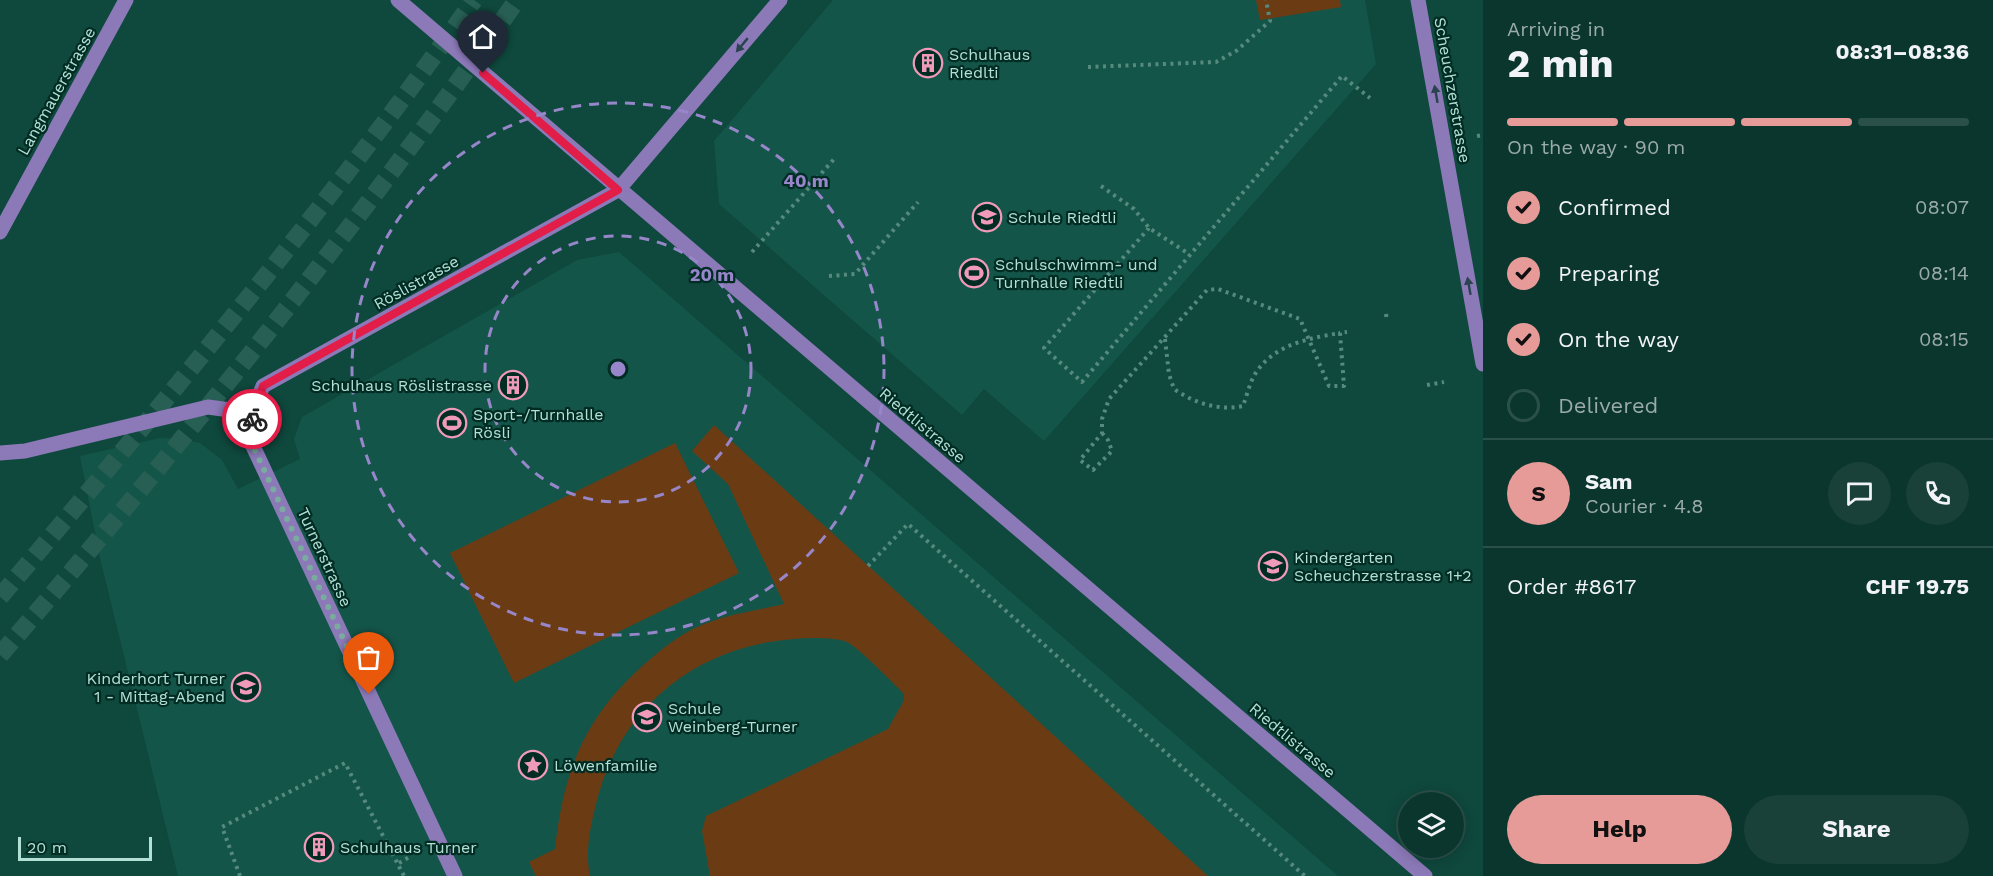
<!DOCTYPE html>
<html lang="en">
<head>
<meta charset="utf-8">
<style>
  :root { --surface:#0b362e; --page:#19413a; --text:#f1f3f6; --muted:#9aabaa; --line:#2b504a; --accent:#e69b98 }
  body { margin:0; font-family:"Work Sans",sans-serif; background:var(--page); color:var(--text); height:100vh; display:flex; flex-direction:column; font-size:22px; white-space:nowrap }
  * { box-sizing:border-box; margin:0 }
  p { font-size:20px; color:var(--muted) }
  .icon { flex:none; width:33px; height:33px; fill:none; stroke:currentColor; stroke-width:2; stroke-linecap:round; stroke-linejoin:round }
  .map { position:relative; flex:1; overflow:hidden }
  .details { display:flex; flex-direction:column; background:var(--surface); width:510px }
  .details>* { flex:none }
  .tools { position:absolute; left:1398px; top:792px; display:grid; gap:12px }
  .tools a { display:grid; place-items:center; width:66px; height:66px; border-radius:50%; background:var(--surface); box-shadow:0 3px 15px #0003,0 0 0 2px var(--line); font-size:30px }
  .scale { position:absolute; left:18px; bottom:15px; width:134px; box-sizing:border-box; padding-left:6px; border:3px solid #b3e0d4; border-top:0; font-size:16px; line-height:21px; white-space:nowrap; color:#b3e0d4; -webkit-text-stroke:4px #002c24; paint-order:stroke }
  .pin { position:absolute; display:grid; place-items:center; width:51px; height:51px; color:#fff; margin:-62px -26px; border-radius:50% 50% 50% 0; rotate:-45deg; box-shadow:0 0 6px #0007 }
  .pin .icon { rotate:45deg }
  .courier { position:absolute; display:grid; place-items:center; width:60px; height:60px; margin:-30px; border:4px solid #e11d48; border-radius:50%; background:#fff; color:#222; box-shadow:0 2px 8px #0007 }
  .headline em { font-style:normal; font-weight:700 }
  .headline div { display:flex; flex-direction:column-reverse }
  .headline { display:flex; align-items:center; justify-content:space-between; height:102px; padding:0 24px }
  h1 { font-size:39px; font-weight:700; line-height:45px }
  .bar { display:grid; grid-template-columns:repeat(4,1fr); gap:9px 6px; align-content:center; height:72px; padding:0 24px }
  .bar i { height:8px; border-radius:4px; background:var(--line) }
  .bar .on { background:var(--accent) }
  .bar p { grid-column:span 4 }
  .line { display:flex; align-items:center; gap:15px; padding:0 24px; border-top:2px solid var(--line) }
  .line div { flex:1 }
  .round { display:grid; place-items:center; flex:none; width:63px; height:63px; border-radius:32px; background:var(--page) }
  ol { padding:0 24px; list-style:none }
  li { display:flex; align-items:center; gap:18px; height:66px }
  li p { margin-inline-start:auto }
  li .icon { padding:6px; border-radius:50%; background:var(--accent); color:#111; stroke-width:4 }
  li:last-child { color:var(--muted) }
  li i { width:33px; height:33px; border:3px solid var(--line); border-radius:50% }
  .button { display:flex; gap:12px; margin-top:auto; padding:12px 24px }
  .button a { flex:1; height:69px; border-radius:36px; background:var(--accent); color:#111; font-size:24px; font-weight:700; line-height:69px; text-align:center }
  .button a+a { background:var(--page); color:var(--text) }
  main { display:flex; flex:1; min-height:0 }
  .map>svg:first-child { display:block }
</style>
</head>
<body>
<main>
<div class="map">
<svg width="1483" height="876" viewBox="0 0 1483 876">
  <rect width="100%" height="100%" fill="#0f483d"/>
  <path fill="#145549" d="M833,0H1365L1376,64L1044,441L984,389L962,415L719,204L714,141Z
    M619,252L1338,876H178L100,558L80,456L160,438L181,439L200,443L222,460L238,489L300,459L294,439L302,417L577,260Z"/>
  <path fill="#6b3c14" d="M1256,0H1340L1341,7L1260,20Z
    M714,425L1208,876H710L702,831L706,816L888,729L904,700V694C893,683 858,647 847,642C832,636 799,638 784,640C690,650 618,712 596,804C590,828 585,852 590,876H536L529,862L555,849C563,776 582,722 637,671C651,658 667,644 684,634C714,616 750,612 784,604L728,484L692,451Z
    M675,443L739,573L514,683L450,553Z"/>
  <g fill="none" stroke-linecap="round" stroke-linejoin="round">
    <path stroke="#285f54" stroke-width="18" stroke-dasharray="18 9" stroke-linecap="butt" d="M0,597C164,403 328,207 474,0
      M0,655C182,445 356,227 517,0"/>
    <path stroke="#568a7e" stroke-width="4" stroke-dasharray="3 4.5" stroke-linecap="butt" d="M1088,67L1216,62L1236,51L1270,21L1266,0
      M1477,136L1483,135
      M1101,186L1134,209L1149,228L1189,254
      M1149,228L1044,348L1082,382L1342,76L1370,98
      M752,252L835,158
      M829,276L855,274L918,202
      M1386,314L1387,321
      M1165,339L1169,374L1174,389C1194,403 1219,411 1243,406C1247,395 1250,381 1257,371C1276,344 1310,338 1340,333
      M1427,385L1444,382
      M1102,433L1108,440L1112,451L1093,470L1080,460L1102,433V419L1109,399L1207,290L1218,289L1300,319L1329,386H1344L1340,333L1347,332
      M868,566L908,524L1305,876
      M399,863L411,856
      M240,876L222,827L345,763L404,876"/>
    <path stroke="#8c79b8" stroke-width="15" d="M398,0L1425,876
      M1418,0L1483,364
      M0,232L126,0
      M0,453L25,451L208,407L252,413
      M455,876L251,442L252,413L263,386L618,190L780,0"/>
  </g>
  <defs><path id="oneway-solid" d="M-6-.8H1V-3.2L6.5 0L1 3.2V.8H-6Z" transform="scale(1.5)"/></defs>
  <g fill="#2a4350">
    <use href="#oneway-solid" transform="translate(742 45) rotate(130)"/>
    <use href="#oneway-solid" transform="translate(1436 94) rotate(-100)"/>
    <use href="#oneway-solid" transform="translate(1469 286) rotate(-100)"/>
  </g>
  <g fill="none" stroke-linecap="round" stroke-linejoin="round">
    <path stroke="#7aab9f" stroke-width="6" stroke-dasharray="0 10.8" d="M252,419L251,442L369,694"/>
    <path stroke="#e11d48" stroke-width="8" d="M252,419L263,386L618,190L483,73"/>
  </g>
  <g fill="none" stroke="#9786ca" stroke-width="3" stroke-dasharray="10 8">
    <circle cx="618" cy="369" r="133"/>
    <circle cx="618" cy="369" r="266"/>
  </g>
  <defs>
    <g id="building-ring" transform="scale(1.5)"><circle r="9.5" fill="#002c24" stroke="#ef9ab8" stroke-width="1.5"/><path d="M-4-6H4V6H1V3H-1V6H-4ZM-2.5-4.3h1.7v1.8h-1.7ZM.8-4.3h1.7v1.8H.8ZM-2.5-1h1.7V.8h-1.7ZM.8-1h1.7V.8H.8Z" fill="#ef9ab8"/></g>
    <g id="school-ring" transform="scale(1.5)"><circle r="9.5" fill="#002c24" stroke="#ef9ab8" stroke-width="1.5"/><path d="M0-5L7-2L0 1L-7-2ZM-4 1L0 2.5L4 1V4Q0 6-4 4Z" fill="#ef9ab8"/></g>
    <g id="stadium-ring" transform="scale(1.5)"><circle r="9.5" fill="#002c24" stroke="#ef9ab8" stroke-width="1.5"/><path d="M0-5a6.5 5 0 1 0 0 10a6.5 5 0 1 0 0-10ZM-3.5-1.8h7v3.6h-7Z" fill="#ef9ab8"/></g>
    <g id="sight-ring" transform="scale(1.5)"><circle r="9.5" fill="#002c24" stroke="#ef9ab8" stroke-width="1.5"/><path d="M0-6L1.8-2.2L6-1.7L2.9 1.2L3.7 5.4L0 3.3L-3.7 5.4L-2.9 1.2L-6-1.7L-1.8-2.2Z" fill="#ef9ab8"/></g>
  </defs>
  <g fill-rule="evenodd">
    <use href="#building-ring" x="928" y="63"/>
    <use href="#school-ring" x="987" y="217"/>
    <use href="#stadium-ring" x="974" y="273"/>
    <use href="#building-ring" x="513" y="385"/>
    <use href="#stadium-ring" x="452" y="423"/>
    <use href="#school-ring" x="1273" y="566"/>
    <use href="#school-ring" x="246" y="687"/>
    <use href="#school-ring" x="647" y="717"/>
    <use href="#sight-ring" x="533" y="765"/>
    <use href="#building-ring" x="319" y="847"/>
  </g>
  <g text-anchor="middle" stroke-width="4.5" stroke-linejoin="round" paint-order="stroke">
    <g font-size="16" fill="#b3e0d4" stroke="#002c24" text-anchor="start">
      <text x="949" y="60">Schulhaus<tspan x="949" dy="18">Riedlti</tspan></text>
      <text x="1008" y="223">Schule Riedtli</text>
      <text x="995" y="270">Schulschwimm- und<tspan x="995" dy="18">Turnhalle Riedtli</tspan></text>
      <text x="492" y="391" text-anchor="end">Schulhaus Röslistrasse</text>
      <text x="473" y="420">Sport-/Turnhalle<tspan x="473" dy="18">Rösli</tspan></text>
      <text x="1294" y="563">Kindergarten<tspan x="1294" dy="18">Scheuchzerstrasse 1+2</tspan></text>
      <text x="225" y="684" text-anchor="end">Kinderhort Turner<tspan x="225" dy="18">1 - Mittag-Abend</tspan></text>
      <text x="668" y="714">Schule<tspan x="668" dy="18">Weinberg-Turner</tspan></text>
      <text x="554" y="771">Löwenfamilie</text>
      <text x="340" y="853">Schulhaus Turner</text>
    </g>
    <g font-size="16" fill="#b3e0d4" stroke="#002c24">
      <text transform="translate(1453 90) rotate(80)" y="6">Scheuchzerstrasse</text>
      <text transform="translate(56 91) rotate(-61)" y="6">Langmauerstrasse</text>
      <text transform="translate(416 282) rotate(-29)" y="6">Röslistrasse</text>
      <text transform="translate(923 425) rotate(40)" y="6">Riedtlistrasse</text>
      <text transform="translate(325 557) rotate(65)" y="6">Turnerstrasse</text>
      <text transform="translate(1293 740) rotate(40)" y="6">Riedtlistrasse</text>
    </g>
  </g>
  <circle cx="618" cy="369" r="9" fill="#9786ca" stroke="#002c24" stroke-width="3"/>
  <g font-size="18" text-anchor="middle" font-weight="bold" fill="#9786ca" stroke="#002c24" stroke-width="4.5" stroke-linejoin="round" paint-order="stroke">
    <text x="806" y="187">40 m</text>
    <text x="712" y="281">20 m</text>
  </g>
</svg>
<div class="tools">
<a><svg class="icon" aria-label="layers" viewBox="0 0 24 24"><path d="M12 4l9 5-9 5-9-5zM3 14l9 5 9-5"/></svg></a>
</div>
<div class="scale">20 m</div>
<div class="pin" style="left:369px;top:694px;background:#ea580c"><svg class="icon" aria-label="bag" viewBox="0 0 24 24"><path d="M5 8h14l-1 12H6zM9 8a3 3 0 0 1 6 0"/></svg></div>
<div class="pin" style="left:483px;top:73px;background:#1f2937"><svg class="icon" aria-label="home" viewBox="0 0 24 24"><path d="M3 11l9-7 9 7M6 9v11h12V9"/></svg></div>
<div class="courier" style="left:252px;top:419px"><svg class="icon" aria-label="bike" viewBox="0 0 24 24"><circle cx="6" cy="16" r="4"/><circle cx="18" cy="16" r="4"/><path d="M6 16l4-8h5l3 8M10 8l3 8H6M13 5h3"/></svg></div>
</div>
<section class="details">
<div class="headline"><div><h1>2 min</h1><p>Arriving in</p></div><em>08:31–08:36</em></div>
<div class="bar"><i class="on"></i><i class="on"></i><i class="on"></i><i></i><p>On the way · 90 m</p></div>
<ol>
<li><svg class="icon" aria-label="check" viewBox="0 0 24 24"><path d="M5 12l5 5 9-10"/></svg>Confirmed<p>08:07</p></li>
<li><svg class="icon" aria-label="check" viewBox="0 0 24 24"><path d="M5 12l5 5 9-10"/></svg>Preparing<p>08:14</p></li>
<li><svg class="icon" aria-label="check" viewBox="0 0 24 24"><path d="M5 12l5 5 9-10"/></svg>On the way<p>08:15</p></li>
<li><i></i>Delivered</li>
</ol>
<div class="line" style="height:108px"><b class="round" style="background:var(--accent);color:#111">S</b><div><b>Sam</b><p>Courier · 4.8</p></div><a class="round"><svg class="icon" aria-label="chat" viewBox="0 0 24 24"><path d="M4 5h16v11H9l-5 4z"/></svg></a><a class="round"><svg class="icon" aria-label="phone" viewBox="0 0 24 24"><path d="M5 4h4l2 5-3 2q2 4 5 5l2-3 5 2v4C11 20 4 13 5 4z"/></svg></a></div>
<div class="line" style="height:78px"><div>Order #8617</div><b>CHF 19.75</b></div>
<div class="button"><a>Help</a><a>Share</a></div>
</section>
</main>
</body>
</html>
